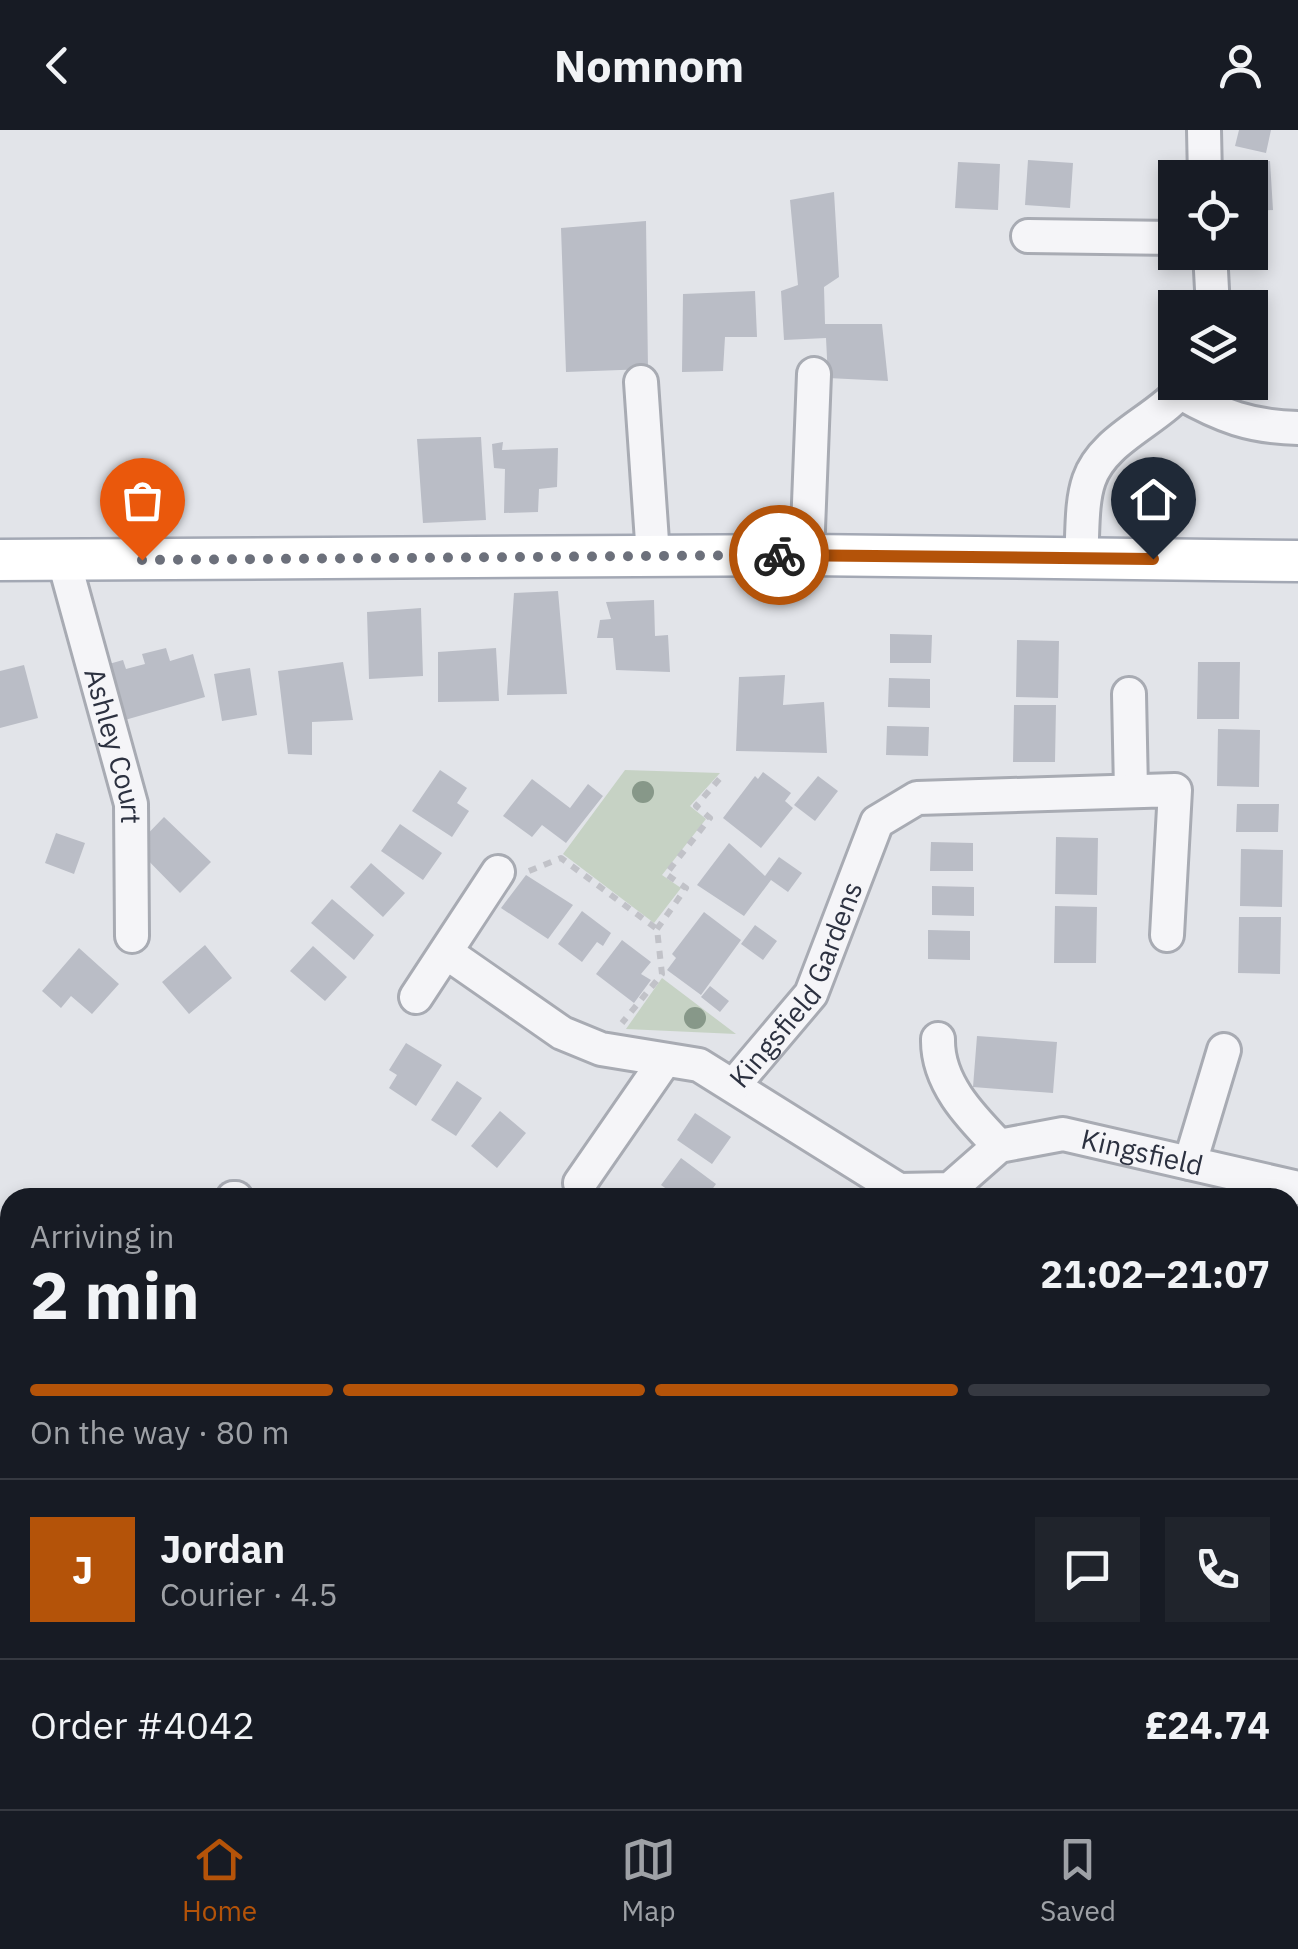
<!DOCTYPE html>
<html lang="en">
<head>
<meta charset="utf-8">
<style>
  :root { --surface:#171b24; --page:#20242c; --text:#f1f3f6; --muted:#9ea1a6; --line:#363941; --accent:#b45309 }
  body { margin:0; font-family:"IBM Plex Sans",sans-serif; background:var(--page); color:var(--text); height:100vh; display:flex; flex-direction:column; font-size:38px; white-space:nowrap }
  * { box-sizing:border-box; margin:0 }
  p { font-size:32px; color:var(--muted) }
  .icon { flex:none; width:55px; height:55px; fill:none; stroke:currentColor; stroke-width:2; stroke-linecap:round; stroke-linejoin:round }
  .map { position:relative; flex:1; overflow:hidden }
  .sheet { position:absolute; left:0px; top:1058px; width:1300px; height:622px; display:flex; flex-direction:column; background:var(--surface); border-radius:30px 30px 0 0; box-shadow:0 5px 15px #0003 }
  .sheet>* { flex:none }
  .buttons { position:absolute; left:1158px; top:30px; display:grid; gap:20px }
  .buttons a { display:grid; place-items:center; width:110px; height:110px; border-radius:0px; background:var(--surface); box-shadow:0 5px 15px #0003; font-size:50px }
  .pin { position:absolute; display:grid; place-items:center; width:85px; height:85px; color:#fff; margin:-102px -42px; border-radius:50% 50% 50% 0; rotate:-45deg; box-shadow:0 0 10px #0007 }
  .pin .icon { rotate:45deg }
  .courier { position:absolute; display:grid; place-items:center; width:100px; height:100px; margin:-50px; border:8px solid #b45309; border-radius:50%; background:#fff; color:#222; box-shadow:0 2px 12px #0007 }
  .overview em { font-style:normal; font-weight:700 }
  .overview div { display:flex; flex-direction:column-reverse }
  .overview { display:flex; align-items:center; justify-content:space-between; height:170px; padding:0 30px }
  h1 { font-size:65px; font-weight:700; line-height:75px }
  .bar { display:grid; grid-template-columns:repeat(4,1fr); gap:15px 10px; align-content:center; height:120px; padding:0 30px }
  .bar i { height:12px; border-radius:8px; background:var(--line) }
  .bar .current { background:var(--accent) }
  .bar p { grid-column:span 4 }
  .line { display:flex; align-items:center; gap:25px; padding:0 30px; border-top:2px solid var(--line) }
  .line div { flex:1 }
  .round { display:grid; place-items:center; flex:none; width:105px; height:105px; border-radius:0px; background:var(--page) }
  header { display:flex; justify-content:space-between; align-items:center; height:130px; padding:0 30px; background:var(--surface); font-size:45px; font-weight:700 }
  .dock { display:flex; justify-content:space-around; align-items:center; height:140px; border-top:2px solid var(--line); background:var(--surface); font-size:28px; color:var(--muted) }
  .dock a { display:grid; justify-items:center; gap:5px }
  .dock .current { color:var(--accent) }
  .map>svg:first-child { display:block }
</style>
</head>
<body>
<header><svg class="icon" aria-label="back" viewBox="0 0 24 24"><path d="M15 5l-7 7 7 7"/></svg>Nomnom<svg class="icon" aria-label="person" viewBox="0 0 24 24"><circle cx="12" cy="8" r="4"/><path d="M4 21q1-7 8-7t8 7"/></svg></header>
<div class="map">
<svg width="1298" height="1679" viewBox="0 0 1298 1679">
  <rect width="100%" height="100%" fill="#e2e4e9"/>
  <path fill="#c6d2c4" d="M625,640L720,643L690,676L706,689L662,745L681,758L654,793L563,724Z
    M662,848L736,904L626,899Z"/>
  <path fill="#babdc6" d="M1239,0H1271L1266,23L1235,16Z
    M1028,30L1073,33L1070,78L1025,75Z
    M1270,31L1273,80L1250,81V48H1237V33Z
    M958,32L1000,34L998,80L955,78Z
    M834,62L839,147L824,157L825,194H882L888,251L828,248L826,208L784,210L781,161L798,155L790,70Z
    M646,91L648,239L566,242L561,98Z
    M755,161L757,207H725L723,241L682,242L683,164Z
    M481,307L486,390L423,393L417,309Z
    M503,312L502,320L558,318L557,357L539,359L538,382L504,383L505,339L494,338L492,314Z
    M558,461L567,564L507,565L514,463Z
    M654,470L655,506L668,505L670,542L616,540L613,508H597L600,490L611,489L606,472Z
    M421,478L423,546L369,549L367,482Z
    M890,504L932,505L931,533H890Z
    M1017,510L1059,511L1058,568L1016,567Z
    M166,518L170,531L193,524L205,567L118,592L102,536L123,530L126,539L145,534L142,524Z
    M496,518L499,571L438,572V522Z
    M343,532L353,590L312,592V625L288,624L278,541Z
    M1198,532H1240L1239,589H1197Z
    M24,535L38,588L0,598V541Z
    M250,538L257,585L222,591L214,544Z
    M785,545L783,575L824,572L827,623L736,621L739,547Z
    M889,548L930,549V578L888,577Z
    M1014,575H1056L1055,632H1013Z
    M887,596L929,597L928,626L886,625Z
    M1218,599L1260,600L1259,657L1217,656Z
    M440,640L467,658L457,673L469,681L452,707L412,681Z
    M763,642L791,663L785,671L793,678L761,718L723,688L755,646L758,649Z
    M818,646L838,661L815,691L794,675Z
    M532,649L570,678L588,654L603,666L566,713L542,695L532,707L503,686Z
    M1237,674H1279L1278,702H1236Z
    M164,687L211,732L180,763L135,717Z
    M400,694L442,723L423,750L381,721Z
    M56,703L85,713L74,744L45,733Z
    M1056,707L1098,708L1097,765L1055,764Z
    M931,712L973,713V741H930Z
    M729,713L765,746L779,727L802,743L788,762L771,750L744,786L697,755Z
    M1241,719L1283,720L1282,777L1240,776Z
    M371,733L405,763L383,787L350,757Z
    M526,745L573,775L548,809L501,778Z
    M932,756L974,757V786L932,785Z
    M332,769L374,805L354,830L311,793Z
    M1055,776L1097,777L1096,833H1054Z
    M582,781L611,803L603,816L597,812L582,832L558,814Z
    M704,782L741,810L701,865L667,840L676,828L672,824Z
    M1239,787H1281L1280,844L1238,843Z
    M755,795L777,811L763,830L741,814Z
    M928,800L970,801V830L928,829Z
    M622,810L651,832L641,844L651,850L634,873L596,844Z
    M205,815L232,848L189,884L162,852Z
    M313,816L347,847L325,871L290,841Z
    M79,818L119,854L92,884L71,866L61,878L42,861Z
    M710,856L729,871L720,882L701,867Z
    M977,906L1057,912L1053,963L973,957Z
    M406,913L442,935L416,976L389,958L397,945L389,940Z
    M457,951L482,968L456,1006L431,990Z
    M500,981L526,1003L497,1038L471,1016Z
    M695,983L731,1007L712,1034L677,1010Z
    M681,1028L716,1054L706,1068H679L661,1055Z
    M1292,1471L1298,1475V1517L1290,1512Z
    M1298,1650V1670L1290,1672V1652Z
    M928,1670H963L971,1679H919Z
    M1264,1670H1287L1290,1679H1266Z"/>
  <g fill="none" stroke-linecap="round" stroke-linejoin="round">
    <g stroke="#a8abb3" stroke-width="38">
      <g id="minor">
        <path d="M1204,0L1205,48"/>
        <path d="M1028,106L1175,108"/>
        <path d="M1210,122L1213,178"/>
        <path d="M641,252L653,426"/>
        <path d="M1181,263C1221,286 1251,297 1298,298"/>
        <path d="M807,425L814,244"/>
        <path d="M1081,428C1083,403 1081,373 1089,350C1104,306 1162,290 1188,252"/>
        <path id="s1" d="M64,431L131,674L132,806"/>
        <path d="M1129,564L1131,660"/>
        <path id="s2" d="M447,823L562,903L601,919L699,935L899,1060L950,1059L999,1016L1063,1004L1298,1058"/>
        <path d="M416,867L498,742"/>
        <path d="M938,909C937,953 971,987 999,1016"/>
        <path id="s3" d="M734,955L811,864L877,692L917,668L1175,660L1167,805"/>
        <path d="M1190,1033L1224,920"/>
        <path d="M580,1053L665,930"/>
        <path d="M233,1068H236"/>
        <path d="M0,1151L10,1160"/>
        <path d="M1290,1412L1298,1399"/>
        <path d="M0,1477L10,1486"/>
        <path d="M0,1623L10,1634"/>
        <path d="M45,1670L54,1679"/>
        <path d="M501,1670L506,1679"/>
        <path d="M107,1679L116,1670"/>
        <path d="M1100,1679L1107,1670"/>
      </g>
    </g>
    <g stroke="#a3a8b4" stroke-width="45">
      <path id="major" d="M0,430L807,425L1298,431"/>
    </g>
    <path stroke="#c1c2c8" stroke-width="6" stroke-dasharray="8 8" stroke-linecap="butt" d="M529,741L561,728L657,799L662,844L622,893
      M657,799L686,758L666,744L710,688L696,676L721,647"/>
    <use href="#minor" stroke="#f5f5f8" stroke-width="32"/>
    <use href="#major" stroke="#fff" stroke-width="40"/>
  </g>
  <g fill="#879889">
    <circle cx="643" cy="662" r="11"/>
    <circle cx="695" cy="888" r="11"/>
  </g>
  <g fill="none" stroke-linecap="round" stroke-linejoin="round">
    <path stroke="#6c707b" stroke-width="10" stroke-dasharray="0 18" d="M142,430L779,425"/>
    <path stroke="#b45309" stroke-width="12" d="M779,425L1153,429"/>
  </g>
  <g text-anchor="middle" stroke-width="8" stroke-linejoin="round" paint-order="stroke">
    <g font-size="28" fill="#2c3140" stroke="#f2f3f7">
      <text dy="10" stroke="none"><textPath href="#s1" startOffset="192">Ashley Court</textPath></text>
      <text dy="10" stroke="none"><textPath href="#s3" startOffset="120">Kingsfield Gardens</textPath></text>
      <text dy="10" stroke="none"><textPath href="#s2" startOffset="780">Kingsfield</textPath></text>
    </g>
  </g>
</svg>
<div class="buttons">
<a><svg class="icon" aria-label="locate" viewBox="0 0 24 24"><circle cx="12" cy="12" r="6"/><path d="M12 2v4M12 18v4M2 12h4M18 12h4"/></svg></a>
<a><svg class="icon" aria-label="layers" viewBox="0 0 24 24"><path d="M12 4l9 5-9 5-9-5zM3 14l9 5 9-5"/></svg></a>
</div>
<div class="pin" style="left:142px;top:430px;background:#ea580c"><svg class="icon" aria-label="bag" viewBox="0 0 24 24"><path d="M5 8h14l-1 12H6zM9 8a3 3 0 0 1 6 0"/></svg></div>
<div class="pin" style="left:1153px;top:429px;background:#1f2937"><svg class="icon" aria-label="home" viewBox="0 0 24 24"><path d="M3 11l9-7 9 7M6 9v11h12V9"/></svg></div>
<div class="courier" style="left:779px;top:425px"><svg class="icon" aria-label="bike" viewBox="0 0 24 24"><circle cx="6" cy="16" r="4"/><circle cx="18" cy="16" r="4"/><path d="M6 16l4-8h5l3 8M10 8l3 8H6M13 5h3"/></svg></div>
<section class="sheet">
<div class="overview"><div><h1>2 min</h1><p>Arriving in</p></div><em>21:02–21:07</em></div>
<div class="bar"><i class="current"></i><i class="current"></i><i class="current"></i><i></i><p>On the way · 80 m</p></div>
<div class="line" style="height:180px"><b class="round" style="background:var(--accent);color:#fff">J</b><div><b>Jordan</b><p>Courier · 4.5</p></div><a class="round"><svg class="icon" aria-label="chat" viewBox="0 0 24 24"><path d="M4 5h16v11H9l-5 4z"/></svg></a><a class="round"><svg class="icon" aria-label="phone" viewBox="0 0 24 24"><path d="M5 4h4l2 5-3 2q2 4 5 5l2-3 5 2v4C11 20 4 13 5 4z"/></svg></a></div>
<div class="line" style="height:130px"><div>Order #4042</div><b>£24.74</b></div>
</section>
</div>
<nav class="dock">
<a class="current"><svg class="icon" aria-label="home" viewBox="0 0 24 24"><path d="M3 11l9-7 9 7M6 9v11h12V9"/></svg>Home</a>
<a><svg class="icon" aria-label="map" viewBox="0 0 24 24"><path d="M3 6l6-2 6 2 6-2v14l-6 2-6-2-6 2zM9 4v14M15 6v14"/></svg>Map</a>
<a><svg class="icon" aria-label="saved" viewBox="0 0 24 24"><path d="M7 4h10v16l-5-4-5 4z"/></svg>Saved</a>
</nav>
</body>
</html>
